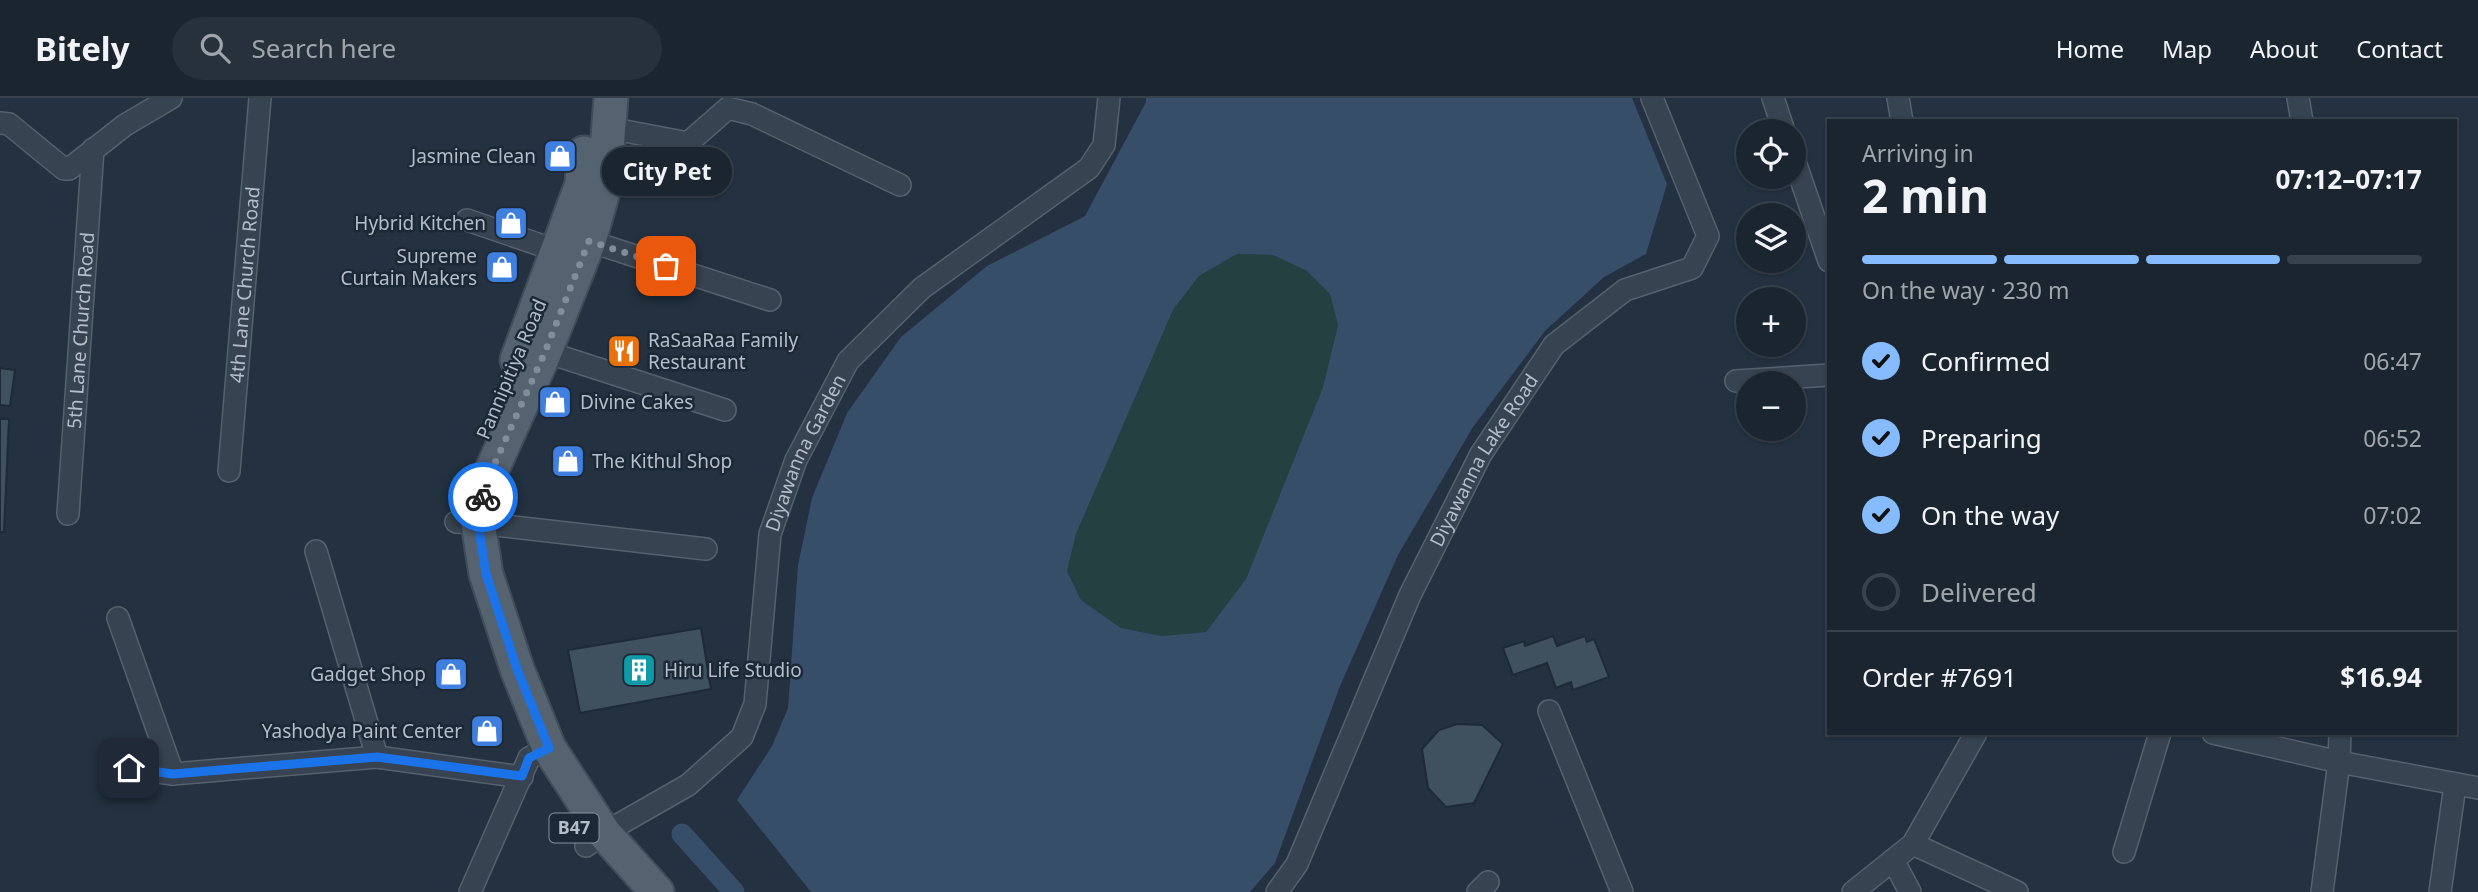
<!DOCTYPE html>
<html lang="en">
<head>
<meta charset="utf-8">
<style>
  :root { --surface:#1a2530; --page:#27313c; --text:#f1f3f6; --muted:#9fa5ab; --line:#38424c; --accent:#86bcfd }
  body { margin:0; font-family:"Noto Sans",sans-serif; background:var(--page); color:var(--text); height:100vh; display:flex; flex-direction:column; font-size:26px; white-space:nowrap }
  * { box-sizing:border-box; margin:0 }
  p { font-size:23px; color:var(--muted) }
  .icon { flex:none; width:38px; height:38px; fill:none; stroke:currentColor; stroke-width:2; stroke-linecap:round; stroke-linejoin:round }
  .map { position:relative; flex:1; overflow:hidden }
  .details { position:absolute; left:1827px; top:21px; width:630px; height:616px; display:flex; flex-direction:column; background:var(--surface); border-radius:0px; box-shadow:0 2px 5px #0004,0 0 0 2px var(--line) }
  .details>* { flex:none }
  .fabs { position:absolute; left:1736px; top:21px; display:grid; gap:14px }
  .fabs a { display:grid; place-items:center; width:70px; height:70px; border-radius:50%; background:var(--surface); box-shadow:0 2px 5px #0004,0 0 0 2px var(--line); font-size:35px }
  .pin { position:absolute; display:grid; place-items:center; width:60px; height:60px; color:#fff; margin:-30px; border-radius:14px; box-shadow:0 4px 10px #0006 }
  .courier { position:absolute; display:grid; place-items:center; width:70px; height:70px; margin:-35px; border:5px solid #1a73e8; border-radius:50%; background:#fff; color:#222; box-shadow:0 2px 9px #0007 }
  .bubble { position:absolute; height:49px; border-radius:24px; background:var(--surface); box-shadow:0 2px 5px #0004,0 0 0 2px var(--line); font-size:23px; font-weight:700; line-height:49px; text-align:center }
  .overview em { font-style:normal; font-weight:700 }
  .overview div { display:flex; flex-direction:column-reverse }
  .overview { display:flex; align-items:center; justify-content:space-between; height:119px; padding:0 35px }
  h1 { font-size:46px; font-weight:700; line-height:52px }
  .bar { display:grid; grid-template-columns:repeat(4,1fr); gap:10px 7px; align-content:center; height:84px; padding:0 35px }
  .bar i { height:9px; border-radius:5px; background:var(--line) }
  .bar .current { background:var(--accent) }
  .bar p { grid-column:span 4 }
  .line { display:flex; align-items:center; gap:18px; padding:0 35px; border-top:2px solid var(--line) }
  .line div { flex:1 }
  ol { padding:0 35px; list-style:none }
  li { display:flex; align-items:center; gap:21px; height:77px }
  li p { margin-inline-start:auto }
  li .icon { padding:7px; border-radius:50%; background:var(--accent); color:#111; stroke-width:4 }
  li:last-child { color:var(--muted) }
  li i { width:38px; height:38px; border:4px solid var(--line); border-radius:50% }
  header { display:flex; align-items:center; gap:42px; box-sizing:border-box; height:98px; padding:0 35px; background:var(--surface); border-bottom:2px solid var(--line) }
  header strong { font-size:33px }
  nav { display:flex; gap:38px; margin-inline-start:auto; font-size:24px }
  .search { width:490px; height:63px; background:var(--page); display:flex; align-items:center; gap:18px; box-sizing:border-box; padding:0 24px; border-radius:38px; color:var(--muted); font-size:26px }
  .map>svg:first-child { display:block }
</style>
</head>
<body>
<header>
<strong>Bitely</strong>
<div class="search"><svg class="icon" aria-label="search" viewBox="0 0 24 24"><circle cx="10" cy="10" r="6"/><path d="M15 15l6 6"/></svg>Search here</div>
<nav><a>Home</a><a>Map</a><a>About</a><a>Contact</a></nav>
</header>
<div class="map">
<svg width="2478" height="794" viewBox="0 0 2478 794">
  <rect width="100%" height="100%" fill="#233140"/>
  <path fill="#254041" d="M1237,156L1273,157L1307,173L1330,196L1338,227L1323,289L1246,481L1206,534L1162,538L1121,530L1081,502L1067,473L1076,436L1173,212L1199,178Z"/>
  <path fill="#364e68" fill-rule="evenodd" d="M1146,0H1632L1667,86L1646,156L1604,179L1545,233L1473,329L1398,457L1340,588L1275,765L1250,794H811L737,702L772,648L788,610L798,467L812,400L847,315L901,239L987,168L1085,118L1146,4ZM1237,156L1273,157L1307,173L1330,196L1338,227L1323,289L1246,481L1206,534L1162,538L1121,530L1081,502L1067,473L1076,436L1173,212L1199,178Z"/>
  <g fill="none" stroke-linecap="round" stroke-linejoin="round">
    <path stroke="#364e68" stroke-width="21" d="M682,736L734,794"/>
  </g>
  <path fill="#3f505f" stroke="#1e2a37" stroke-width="2" d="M0,270L15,272L10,308L0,307Z
    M0,321H9L4,434H0Z
    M701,530L711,591L580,615L568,552Z
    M1553,538L1557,548L1585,538L1587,544L1594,541L1609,579L1573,592L1571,584L1556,590L1547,565L1513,577L1503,550L1524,543L1525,548Z
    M1457,626L1482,627L1503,646L1474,705L1446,709L1428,690L1422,651L1439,632Z"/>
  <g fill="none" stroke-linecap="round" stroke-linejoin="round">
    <g stroke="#55616d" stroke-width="24">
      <g id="minor">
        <path d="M1773,0L1784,33"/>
        <path d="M1898,0L1902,23"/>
        <path d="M2298,0L2302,23"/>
        <path d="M0,25L9,26L64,71H69L125,27L171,0"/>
        <path d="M609,30L688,45L728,10L752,16L900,87"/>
        <path d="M1794,61L1829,163"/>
        <path d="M467,122L558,153"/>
        <path d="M589,143L770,202"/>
        <path d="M534,250L725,312"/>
        <path d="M1736,283L1829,277"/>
        <path id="s1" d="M229,373L260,0"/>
        <path id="s2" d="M68,416L93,51"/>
        <path d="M456,424L478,425L706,451"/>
        <path d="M316,453L377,659"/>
        <path d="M118,520L173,676"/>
        <path d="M1549,613L1622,794"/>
        <path d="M2213,635L2339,664L2478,690"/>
        <path d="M129,670L173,676L377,659L522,679"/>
        <path d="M1913,746L2017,794"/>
        <path id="s3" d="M586,748L604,735L688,687L742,639L755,606L770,436L796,362L848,263L922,190L1089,70L1104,47L1109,0"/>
        <path d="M2124,754L2160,635"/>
        <path d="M1893,762L1910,794"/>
        <path d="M470,794L529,660L549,650"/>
        <path id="s4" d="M1277,794L1297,766L1410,497L1481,356L1554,247L1625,192L1692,170L1708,138L1652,0"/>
        <path d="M1478,794L1488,784"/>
        <path d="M1853,794L1913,746L1976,635"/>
        <path d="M2322,794L2339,664L2340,635"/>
        <path d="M2440,794L2455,687"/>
      </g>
    </g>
    <g stroke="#414c59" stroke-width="37">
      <path id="primary" d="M611,0L604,90L589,143L545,254L485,387L478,425L486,476L517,571L549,650L604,735L657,794
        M517,262L582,86L584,55"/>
    </g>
    <use href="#minor" stroke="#374350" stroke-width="21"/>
    <use href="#primary" stroke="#556270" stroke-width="33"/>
  </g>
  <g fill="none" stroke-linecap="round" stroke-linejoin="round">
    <path stroke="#818d9a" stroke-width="7" stroke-dasharray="0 12.6" d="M483,399L485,387L545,254L589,143L666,168"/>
    <path stroke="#1a73e8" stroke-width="9" d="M129,670L173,676L377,659L522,678L529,660L549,650L517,571L486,476L478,425L483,399"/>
  </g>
  <defs>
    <g id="shop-square" transform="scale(1.75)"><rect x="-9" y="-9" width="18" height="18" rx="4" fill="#3f7fe0" stroke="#1c2835"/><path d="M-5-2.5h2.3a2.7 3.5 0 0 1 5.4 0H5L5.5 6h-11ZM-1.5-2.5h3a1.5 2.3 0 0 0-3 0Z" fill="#fff"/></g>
    <g id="restaurant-square" transform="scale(1.75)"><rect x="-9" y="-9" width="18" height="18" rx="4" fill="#e8710a" stroke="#1c2835"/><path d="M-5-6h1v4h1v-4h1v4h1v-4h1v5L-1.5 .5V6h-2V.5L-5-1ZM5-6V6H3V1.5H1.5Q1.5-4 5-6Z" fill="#fff"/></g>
    <g id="building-square" transform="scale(1.75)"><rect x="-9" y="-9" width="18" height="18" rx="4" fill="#0f9aa8" stroke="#1c2835"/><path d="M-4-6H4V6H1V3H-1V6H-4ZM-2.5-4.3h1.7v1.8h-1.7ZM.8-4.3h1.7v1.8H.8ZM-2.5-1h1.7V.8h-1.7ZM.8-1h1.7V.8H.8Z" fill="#fff"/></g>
  </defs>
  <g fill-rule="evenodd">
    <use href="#shop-square" x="560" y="58"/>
    <use href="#shop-square" x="511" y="125"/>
    <use href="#shop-square" x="502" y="169"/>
    <use href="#restaurant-square" x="624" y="253"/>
    <use href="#shop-square" x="555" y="304"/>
    <use href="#shop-square" x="568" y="363"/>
    <use href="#building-square" x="639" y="572"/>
    <use href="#shop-square" x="451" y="576"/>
    <use href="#shop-square" x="487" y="633"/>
  </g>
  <g text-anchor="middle" stroke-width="5" stroke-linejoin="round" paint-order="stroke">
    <rect fill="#1c2835" stroke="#86919d" stroke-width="2" x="549.5" y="715.5" width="49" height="29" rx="5"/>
    <g font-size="18" font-weight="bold" fill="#b4beca">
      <text x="574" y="736">B47</text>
    </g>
    <g font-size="19" fill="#b4beca" stroke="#1c2835" text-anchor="end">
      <text x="536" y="65">Jasmine Clean</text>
      <text x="486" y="132">Hybrid Kitchen</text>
      <text x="477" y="165">Supreme<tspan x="477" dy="22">Curtain Makers</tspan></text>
      <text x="648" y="249" text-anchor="start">RaSaaRaa Family<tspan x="648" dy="22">Restaurant</tspan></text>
      <text x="580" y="311" text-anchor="start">Divine Cakes</text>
      <text x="592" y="370" text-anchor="start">The Kithul Shop</text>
      <text x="664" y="579" text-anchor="start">Hiru Life Studio</text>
      <text x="426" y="583">Gadget Shop</text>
      <text x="462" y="640">Yashodya Paint Center</text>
    </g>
    <g font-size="19" fill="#b4beca" stroke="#1c2835">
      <text dy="7" stroke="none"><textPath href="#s1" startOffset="187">4th Lane Church Road</textPath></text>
      <text dy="7" stroke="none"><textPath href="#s2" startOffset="184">5th Lane Church Road</textPath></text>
      <text transform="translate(511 271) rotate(-67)" y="7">Pannipitiya Road</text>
      <text dy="7" stroke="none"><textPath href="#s3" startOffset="486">Diyawanna Garden</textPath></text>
      <text dy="7" stroke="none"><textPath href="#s4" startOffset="480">Diyawanna Lake Road</textPath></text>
    </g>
  </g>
</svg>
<div class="fabs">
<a><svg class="icon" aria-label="locate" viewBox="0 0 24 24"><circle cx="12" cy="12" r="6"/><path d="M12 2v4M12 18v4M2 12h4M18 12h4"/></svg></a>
<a><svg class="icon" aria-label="layers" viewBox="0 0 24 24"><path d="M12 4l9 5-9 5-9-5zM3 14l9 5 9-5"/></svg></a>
<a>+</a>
<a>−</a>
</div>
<div class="pin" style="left:666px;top:168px;background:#ea580c"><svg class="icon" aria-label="bag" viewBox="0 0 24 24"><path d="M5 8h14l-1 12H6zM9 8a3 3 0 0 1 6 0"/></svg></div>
<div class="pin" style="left:129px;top:670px;background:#1f2937"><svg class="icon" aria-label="home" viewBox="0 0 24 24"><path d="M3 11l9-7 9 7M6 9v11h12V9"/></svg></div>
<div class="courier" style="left:483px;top:399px"><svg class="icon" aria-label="bike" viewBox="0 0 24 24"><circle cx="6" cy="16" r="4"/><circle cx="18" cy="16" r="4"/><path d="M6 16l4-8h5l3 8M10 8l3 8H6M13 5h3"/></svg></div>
<div class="bubble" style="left:602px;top:49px;width:130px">City Pet</div>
<section class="details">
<div class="overview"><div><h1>2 min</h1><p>Arriving in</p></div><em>07:12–07:17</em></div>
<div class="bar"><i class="current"></i><i class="current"></i><i class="current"></i><i></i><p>On the way · 230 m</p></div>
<ol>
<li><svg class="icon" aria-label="check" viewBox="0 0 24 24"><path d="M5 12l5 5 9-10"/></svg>Confirmed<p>06:47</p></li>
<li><svg class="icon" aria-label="check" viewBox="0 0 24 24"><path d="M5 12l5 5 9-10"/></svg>Preparing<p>06:52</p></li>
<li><svg class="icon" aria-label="check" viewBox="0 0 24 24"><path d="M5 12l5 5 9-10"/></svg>On the way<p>07:02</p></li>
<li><i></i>Delivered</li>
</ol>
<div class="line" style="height:91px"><div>Order #7691</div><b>$16.94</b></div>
</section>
</div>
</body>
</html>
